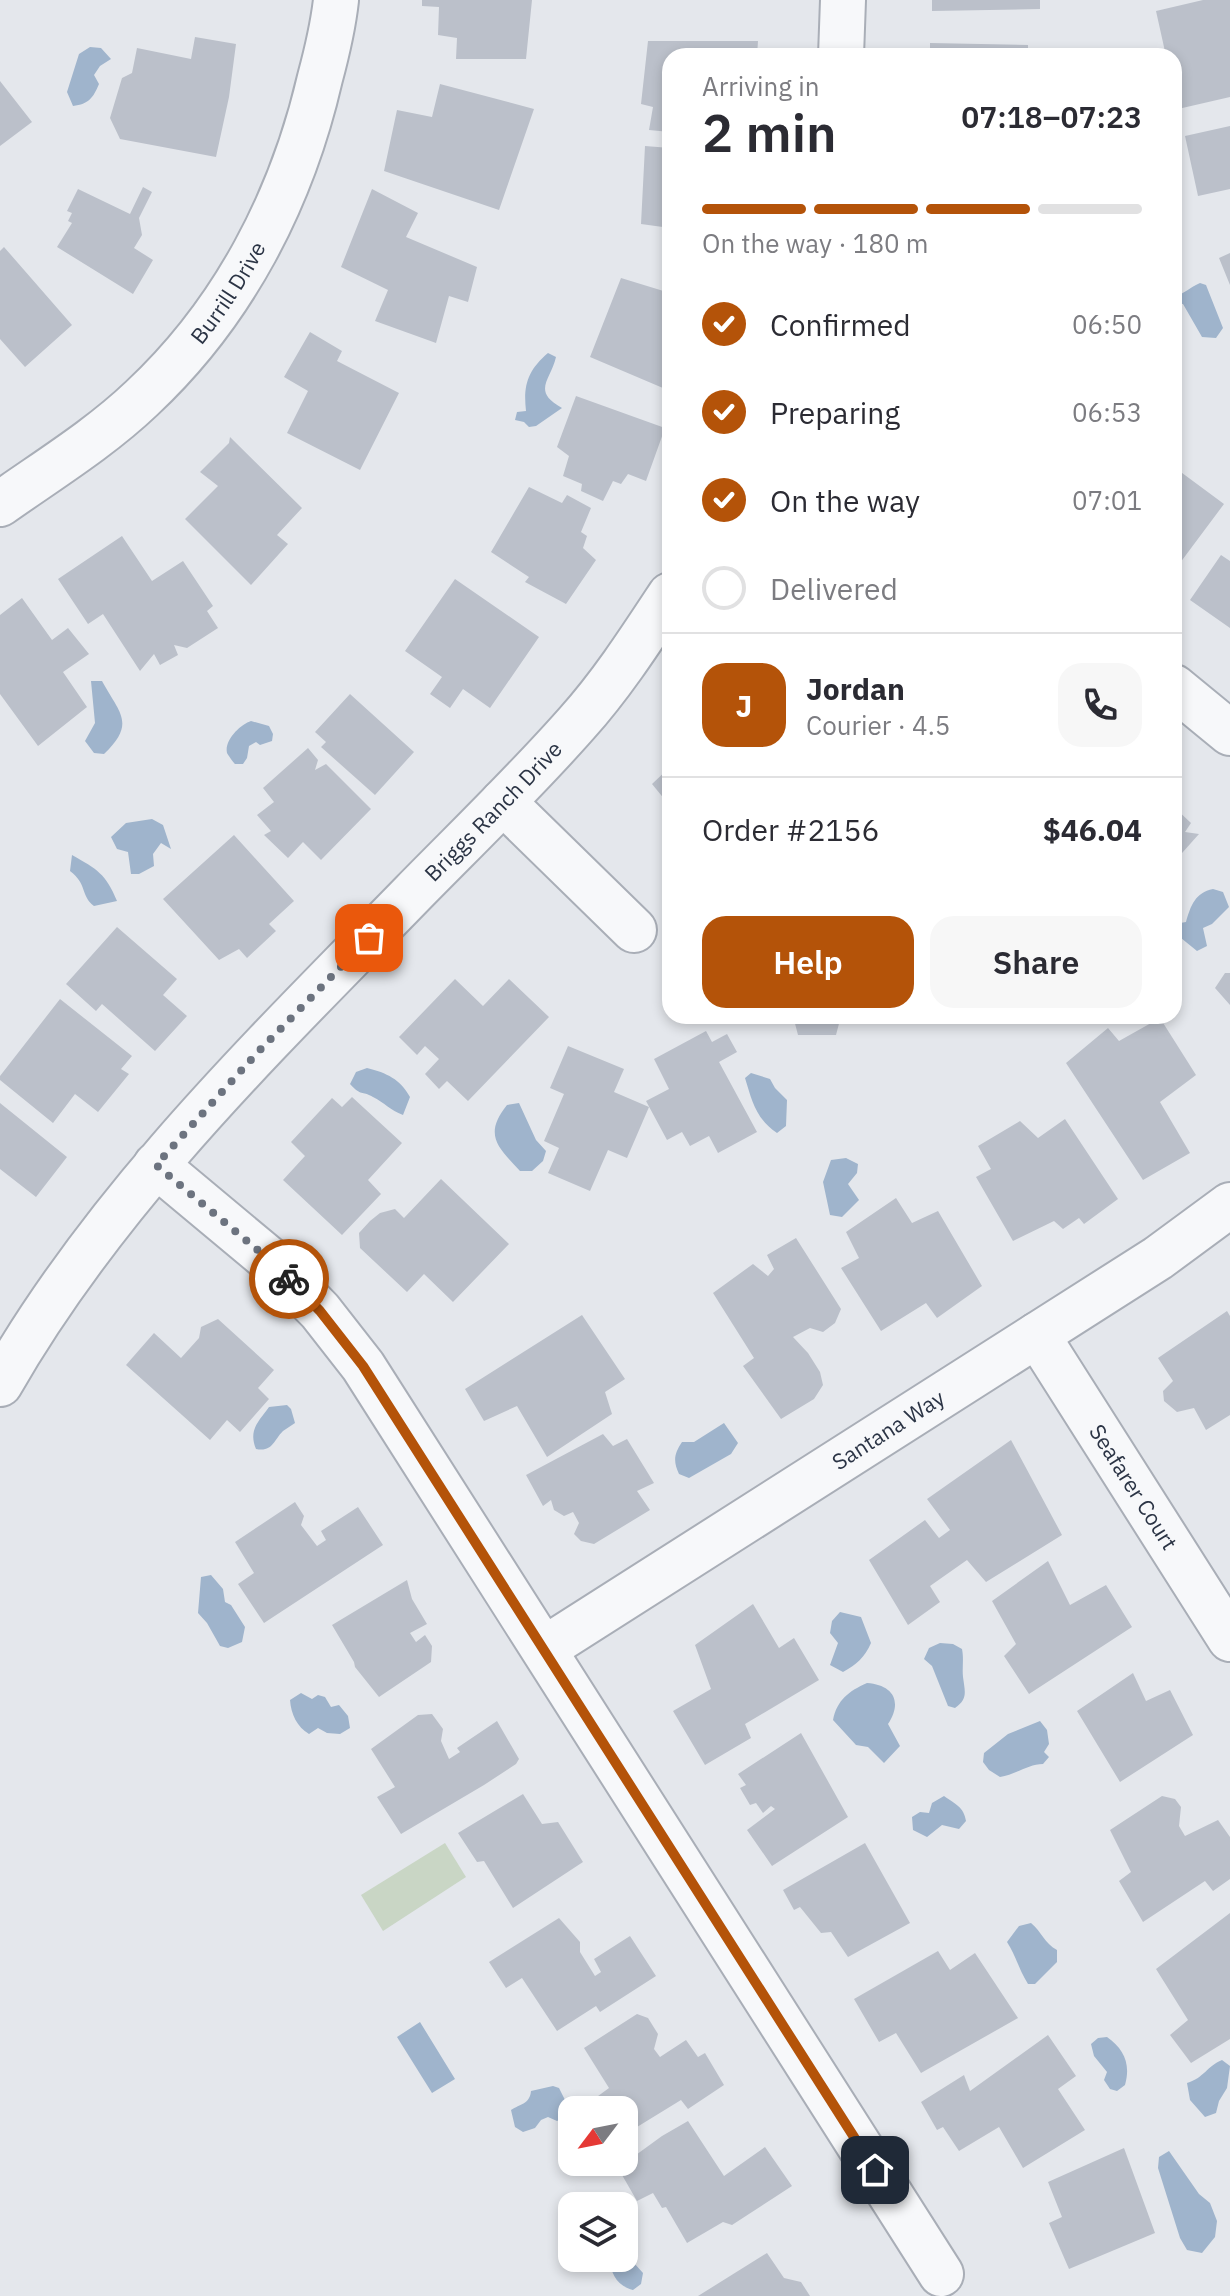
<!DOCTYPE html>
<html lang="en">
<head>
<meta charset="utf-8">
<style>
  :root { --surface:#fff; --page:#f7f7f7; --text:#2b2b33; --muted:#7c7c81; --line:#e1e1e2; --accent:#b45309 }
  body { margin:0; font-family:"IBM Plex Sans",sans-serif; background:var(--page); color:var(--text); height:100vh; display:flex; flex-direction:column; font-size:30px; white-space:nowrap }
  * { box-sizing:border-box; margin:0 }
  p { font-size:26px; color:var(--muted) }
  .icon { flex:none; width:44px; height:44px; fill:none; stroke:currentColor; stroke-width:2; stroke-linecap:round; stroke-linejoin:round }
  .map { position:relative; flex:1; overflow:hidden }
  .drawer { position:absolute; left:662px; top:48px; width:520px; height:976px; display:flex; flex-direction:column; background:var(--surface); border-radius:24px; box-shadow:0 4px 12px #0003 }
  .drawer>* { flex:none }
  .needle { width:52px; rotate:238deg }
  .tools { position:absolute; left:558px; top:2096px; display:grid; gap:16px }
  .tools a { display:grid; place-items:center; width:80px; height:80px; border-radius:16px; background:var(--surface); box-shadow:0 4px 12px #0003; font-size:40px }
  .pin { position:absolute; display:grid; place-items:center; width:68px; height:68px; color:#fff; margin:-34px; border-radius:16px; box-shadow:0 4px 12px #0006 }
  .courier { position:absolute; display:grid; place-items:center; width:80px; height:80px; margin:-40px; border:6px solid #b45309; border-radius:50%; background:#fff; color:#222; box-shadow:0 2px 10px #0007 }
  .summary em { font-style:normal; font-weight:600 }
  .summary div { display:flex; flex-direction:column-reverse }
  .summary { display:flex; align-items:center; justify-content:space-between; height:136px; padding:0 40px }
  h1 { font-size:52px; font-weight:600; line-height:60px }
  .bar { display:grid; grid-template-columns:repeat(4,1fr); gap:12px 8px; align-content:center; height:96px; padding:0 40px }
  .bar i { height:10px; border-radius:6px; background:var(--line) }
  .bar .selected { background:var(--accent) }
  .bar p { grid-column:span 4 }
  .line { display:flex; align-items:center; gap:20px; padding:0 40px; border-top:2px solid var(--line) }
  .line div { flex:1 }
  .round { display:grid; place-items:center; flex:none; width:84px; height:84px; border-radius:24px; background:var(--page) }
  ol { padding:0 40px; list-style:none }
  li { display:flex; align-items:center; gap:24px; height:88px }
  li p { margin-inline-start:auto }
  li .icon { padding:8px; border-radius:50%; background:var(--accent); color:#fff; stroke-width:4 }
  li:last-child { color:var(--muted) }
  li i { width:44px; height:44px; border:4px solid var(--line); border-radius:50% }
  .button { display:flex; gap:16px; margin-top:auto; padding:16px 40px }
  .button a { flex:1; height:92px; border-radius:24px; background:var(--accent); color:#fff; font-size:32px; font-weight:600; line-height:92px; text-align:center }
  .button a+a { background:var(--page); color:var(--text) }
  .map>svg:first-child { display:block }
</style>
</head>
<body>
<div class="map">
<svg width="1230" height="2296" viewBox="0 0 1230 2296">
  <rect width="100%" height="100%" fill="#e4e7ec"/>
  <path fill="#c9d6c5" d="M445,1843L466,1877L383,1931L361,1895Z"/>
  <path fill="#9fb4cc" d="M90,47L101,48L111,59L100,66L94,75L99,84C93,98 89,104 73,106L67,92L79,54Z
    M1200,283L1206,285L1223,328L1216,338L1202,337L1183,304L1174,303V297C1184,294 1190,287 1200,283Z
    M548,353L556,357C551,380 531,391 562,408L536,426L529,427L524,422L515,420L517,412L526,411C523,385 528,370 548,353Z
    M91,681H102C120,714 136,723 104,754L94,753L85,741L95,723Z
    M251,721L269,726L273,734L272,741L260,745L256,742L249,746L247,758L243,764H235C233,762 228,755 227,753C224,740 241,724 251,721Z
    M152,819L163,825L171,849L161,843L153,854L154,866L139,874H131L128,852L117,849L111,837L126,823Z
    M72,855C97,869 106,874 117,901L94,906C80,895 88,885 70,871Z
    M1213,889L1223,892L1229,907L1212,924L1203,928L1207,946L1197,951L1181,938L1174,936V924L1186,922C1191,905 1195,893 1213,889Z
    M367,1068C387,1073 400,1079 410,1097L403,1115C390,1110 385,1103 373,1097C361,1090 362,1097 350,1084L356,1072Z
    M751,1073L770,1079L775,1088L787,1100L786,1126L777,1133C756,1119 752,1101 745,1078Z
    M519,1103L536,1140L546,1151L543,1161L532,1171H520C498,1147 483,1135 507,1105Z
    M846,1158L858,1164L857,1173L848,1184L859,1200L842,1217L830,1215L823,1182L831,1160Z
    M287,1405L291,1409L295,1423C291,1426 287,1428 283,1431C273,1441 273,1452 256,1449C248,1430 259,1421 269,1407Z
    M724,1423L738,1443L731,1454L689,1478L679,1474C673,1461 674,1454 682,1442H694Z
    M211,1575L223,1589L225,1602L231,1605L245,1627L242,1642L228,1648L220,1646L207,1623L198,1613L201,1577Z
    M840,1612L861,1617L871,1643C865,1657 856,1665 843,1672L830,1665L838,1643L830,1633L832,1621Z
    M940,1643L953,1644L962,1649C964,1659 962,1668 963,1677C965,1692 968,1699 955,1708L948,1706L932,1666L924,1659L929,1648Z
    M867,1683C893,1685 903,1701 888,1724L900,1746L884,1763L868,1747L856,1745L833,1720C837,1700 849,1691 867,1683Z
    M301,1693L312,1699L318,1695L325,1697L331,1707L339,1705L348,1716L350,1728L340,1734L327,1733L318,1728L309,1734C297,1727 291,1714 290,1700Z
    M1040,1721L1047,1730L1049,1744L1044,1752L1049,1757L1043,1764C1028,1764 1015,1775 1000,1777L989,1770L983,1762L984,1753L1008,1734Z
    M944,1796C955,1804 964,1807 966,1821L959,1829L942,1825L927,1837L913,1830L912,1817L920,1812L929,1813L932,1803Z
    M1031,1923C1042,1932 1044,1943 1057,1950V1962L1035,1984H1028C1019,1970 1016,1956 1007,1942L1019,1926Z
    M420,2022L455,2079L432,2093L397,2037Z
    M1107,2037C1124,2049 1131,2064 1125,2085L1117,2091L1110,2089L1104,2080L1107,2072L1094,2056L1091,2044L1098,2038Z
    M1222,2060L1230,2066L1227,2088L1219,2101L1216,2113L1205,2117L1190,2100L1187,2083C1204,2078 1207,2066 1222,2060Z
    M553,2086L559,2088L569,2108L567,2116L557,2121L548,2117L541,2120L535,2128L523,2132L515,2127L511,2110C520,2104 530,2104 531,2091Z
    M1169,2151L1199,2194L1210,2203L1217,2221L1215,2237L1202,2253L1187,2250L1180,2238L1158,2168L1159,2157Z
    M624,2232L635,2245L634,2263L643,2273L641,2284L633,2290C616,2285 612,2275 609,2258H624Z"/>
  <path fill="#bbc0ca" d="M422,0H532L526,59H456L457,38L438,35L439,7L422,6Z
    M932,0H1040V9L932,11Z
    M1203,0H1230V97L1178,109L1174,91V56H1166L1156,11Z
    M195,37L236,44L229,97L216,157L120,139L110,118L122,78L132,73L137,48L191,59Z
    M648,41H758L757,56H670V132L649,130L653,107L641,104Z
    M930,43L1028,45V56H930Z
    M0,81L32,122L0,146Z
    M440,84L534,109L499,210L384,171L397,110L432,117Z
    M1230,126V189L1198,196L1185,136Z
    M645,146L670,148V228L641,224Z
    M143,187L152,192L139,218L142,235L134,248L153,260L133,294L57,247L72,223L68,221L72,213L67,211L78,189L130,214Z
    M372,189L418,213L406,237L477,267L468,302L449,296L436,343L375,321L388,290L341,267Z
    M4,247L72,325L25,367L0,339V251Z
    M1230,253V285L1219,258Z
    M621,278L670,293V391L590,357Z
    M310,332L342,351L337,361L399,393L360,470L287,433L308,391L284,377Z
    M576,396L665,428L646,481L628,474L621,484L613,481L603,501L581,491L582,484L563,476L569,456L557,447Z
    M230,437L302,508L277,535L288,544L251,585L185,519L218,486L200,472L229,443Z
    M1174,467L1224,504L1174,571Z
    M529,487L562,503L567,495L591,508L581,532L587,536L583,548L596,560L566,604L525,582L529,577L491,552Z
    M122,536L152,581L183,561L213,606L207,611L218,628L187,648L174,645L178,655L160,665L154,654L140,671L103,614L88,624L58,579Z
    M1221,555L1230,561V628L1190,600Z
    M455,579L539,637L490,708L463,689L450,708L430,694L442,677L405,651Z
    M22,598L52,640L68,628L89,654L63,672L87,707L38,746L0,694V615Z
    M350,694L414,752L375,795L321,747L326,742L315,732Z
    M308,748L318,760L315,770L326,764L371,809L321,860L303,842L288,858L264,835L271,831L257,815L274,802L263,788Z
    M670,767V806L652,784Z
    M1174,807L1191,823L1185,832L1199,834L1174,862Z
    M234,835L294,901L269,924L276,931L247,958L239,949L219,960L163,899Z
    M117,927L177,979L163,995L187,1016L155,1051L102,1004L96,1011L66,984Z
    M1225,973H1230V1005L1215,988Z
    M455,979L483,1006L509,979L549,1017L468,1101L447,1081L439,1089L425,1074L439,1059L425,1046L417,1055L399,1037Z
    M60,999L132,1056L121,1069L129,1074L98,1112L75,1094L53,1123L0,1080V1076Z
    M793,1016H841L836,1035H798Z
    M864,1016H895L896,1022L864,1018Z
    M1160,1018L1196,1075L1160,1102L1190,1153L1143,1180L1066,1063L1108,1028L1119,1041Z
    M706,1031L712,1042L727,1034L737,1052L719,1062L757,1132L718,1153L709,1136L690,1146L682,1132L667,1140L646,1101L669,1089L654,1059Z
    M568,1046L624,1069L614,1092L649,1107L627,1158L608,1150L590,1191L548,1173L559,1148L544,1141L564,1094L550,1088Z
    M352,1097L402,1143L368,1180L381,1194L342,1235L283,1180L305,1156L291,1142L332,1098L342,1107Z
    M0,1103L67,1157L36,1197L0,1169Z
    M1065,1119L1118,1199L1084,1224L1079,1218L1063,1229L1054,1221L1013,1241L976,1177L991,1169L978,1146L1020,1121L1038,1138Z
    M441,1179L509,1244L453,1302L424,1274L407,1292L360,1248L359,1233L370,1221L380,1213L395,1209L404,1218Z
    M896,1198L912,1223L938,1211L982,1286L937,1318L926,1303L881,1331L841,1268L859,1258L846,1232Z
    M796,1238L841,1309L835,1323L823,1332L810,1328L793,1337L808,1353L820,1372L823,1385L814,1399L781,1419L743,1366L754,1358L713,1293L753,1264L768,1276L774,1269L767,1255Z
    M1227,1311L1230,1316V1415L1206,1430L1194,1408L1177,1412L1164,1401L1163,1391L1173,1381L1158,1358Z
    M582,1315L625,1379L605,1392L612,1414L547,1457L517,1406L484,1421L465,1389Z
    M218,1319L274,1370L258,1388L269,1399L240,1432L227,1420L210,1440L126,1365L154,1333L181,1358L199,1338L201,1327Z
    M603,1434L613,1446L627,1439L654,1483L637,1491L650,1510L594,1544L581,1541L574,1534L579,1523L573,1512L564,1516L554,1510L551,1500L543,1506L526,1475Z
    M1011,1440L1062,1535L986,1582L967,1560L930,1586L940,1602L908,1625L869,1560L925,1520L939,1538L950,1530L927,1499Z
    M295,1502L304,1516L301,1525L317,1546L326,1540L321,1531L358,1507L383,1545L264,1623L238,1584L254,1573L235,1542Z
    M1048,1561L1070,1605L1106,1585L1132,1627L1029,1694L1004,1656L1016,1644L992,1601Z
    M407,1580L412,1599L427,1624L410,1633L416,1642L425,1635L432,1646L431,1662L379,1697L355,1667L354,1662L332,1625Z
    M753,1604L779,1648L794,1638L819,1680L745,1724L751,1738L705,1765L673,1711L711,1689L695,1645Z
    M1133,1673L1146,1701L1170,1690L1193,1735L1120,1782L1077,1711Z
    M432,1714L443,1729L441,1741L449,1759L460,1752L457,1748L497,1721L519,1759L516,1764L484,1785L401,1834L377,1797L395,1787L371,1749L418,1715Z
    M801,1733L848,1817L772,1866L747,1830L775,1809L771,1806L763,1813L756,1803L750,1805L740,1788L746,1785L738,1774Z
    M523,1794L542,1824L558,1822L583,1862L513,1908L484,1861L477,1862L458,1833Z
    M1162,1796L1175,1799L1181,1807L1179,1826L1185,1836L1218,1820L1230,1837V1879L1213,1891L1205,1881L1143,1922L1119,1881L1131,1872L1110,1830Z
    M865,1843L910,1923L848,1957L831,1932L821,1933L800,1907L794,1910L783,1890Z
    M1230,1913V2039L1191,2063L1170,2035L1188,2020L1156,1969Z
    M559,1918L580,1942V1952L595,1976L601,1972L594,1959L630,1936L656,1976L600,2012L596,2006L557,2031L522,1978L506,1988L489,1962Z
    M938,1951L950,1970L975,1953L1018,2018L921,2073L896,2033L879,2042L854,1999Z
    M637,2014L648,2018L658,2034L654,2049L660,2057L686,2040L698,2057L705,2053L724,2085L688,2109L681,2100L624,2135V2110H601L594,2099L609,2088L584,2048Z
    M1048,2035L1076,2076L1058,2089L1085,2130L1023,2168L999,2127L959,2151L943,2127L937,2130L921,2102L964,2075L970,2091Z
    M688,2121L724,2176L765,2147L792,2186L732,2225L723,2222L687,2243L666,2207L662,2208L653,2193L637,2201L618,2168L662,2136Z
    M1124,2148L1155,2233L1069,2269L1049,2223L1062,2217L1048,2182Z
    M767,2253L784,2278L801,2282L810,2296H698Z"/>
  <g fill="none" stroke-linecap="round" stroke-linejoin="round">
    <g stroke="#a9aeb7" stroke-width="48">
      <g id="minor">
        <path id="s1" d="M0,504C48,470 99,439 142,398C234,312 292,199 320,78C327,52 333,27 336,0"/>
        <path d="M1174,687L1230,733"/>
        <path d="M503,802L634,930"/>
        <path d="M156,1165L271,1261L320,1311L363,1366L941,2274"/>
        <path id="s2" d="M1037,1335L1230,1639"/>
        <path id="s3" d="M544,1649L1158,1258L1230,1205"/>
      </g>
    </g>
    <g stroke="#a9aeb7" stroke-width="48">
      <g id="tertiary">
        <path d="M841,56L843,0"/>
        <path id="s4" d="M0,1384C107,1197 264,1046 413,893C468,837 525,782 577,723C612,684 641,639 670,595"/>
      </g>
    </g>
    <use href="#minor" stroke="#f7f8fa" stroke-width="44"/>
    <use href="#tertiary" stroke="#f7f8fa" stroke-width="44"/>
  </g>
  <g fill="none" stroke-linecap="round" stroke-linejoin="round">
    <path stroke="#6c737f" stroke-width="8" stroke-dasharray="0 14.4" d="M289,1279L271,1261L156,1165L258,1052L369,938"/>
    <path stroke="#b45309" stroke-width="10" d="M289,1279L320,1311L363,1366L875,2170"/>
  </g>
  <g text-anchor="middle" stroke-width="8" stroke-linejoin="round" paint-order="stroke">
    <g font-size="22" fill="#2b3445" stroke="#f4f6f9">
      <text dy="8" stroke="none"><textPath href="#s1" startOffset="314">Burrill Drive</textPath></text>
      <text dy="8" stroke="none"><textPath href="#s4" startOffset="758">Briggs Ranch Drive</textPath></text>
      <text dy="8" stroke="none"><textPath href="#s3" startOffset="408">Santana Way</textPath></text>
      <text dy="8" stroke="none"><textPath href="#s2" startOffset="180">Seafarer Court</textPath></text>
    </g>
  </g>
</svg>
<div class="tools">
<a><svg class="needle" viewBox="-14 -14 28 28"><path d="M0-13l5 13h-10z" fill="#e53935"/><path d="M0 13l5-13h-10z" fill="#7c7c81"/></svg></a>
<a><svg class="icon" aria-label="layers" viewBox="0 0 24 24"><path d="M12 4l9 5-9 5-9-5zM3 14l9 5 9-5"/></svg></a>
</div>
<div class="pin" style="left:369px;top:938px;background:#ea580c"><svg class="icon" aria-label="bag" viewBox="0 0 24 24"><path d="M5 8h14l-1 12H6zM9 8a3 3 0 0 1 6 0"/></svg></div>
<div class="pin" style="left:875px;top:2170px;background:#1f2937"><svg class="icon" aria-label="home" viewBox="0 0 24 24"><path d="M3 11l9-7 9 7M6 9v11h12V9"/></svg></div>
<div class="courier" style="left:289px;top:1279px"><svg class="icon" aria-label="bike" viewBox="0 0 24 24"><circle cx="6" cy="16" r="4"/><circle cx="18" cy="16" r="4"/><path d="M6 16l4-8h5l3 8M10 8l3 8H6M13 5h3"/></svg></div>
<section class="drawer">
<div class="summary"><div><h1>2 min</h1><p>Arriving in</p></div><em>07:18–07:23</em></div>
<div class="bar"><i class="selected"></i><i class="selected"></i><i class="selected"></i><i></i><p>On the way · 180 m</p></div>
<ol>
<li><svg class="icon" aria-label="check" viewBox="0 0 24 24"><path d="M5 12l5 5 9-10"/></svg>Confirmed<p>06:50</p></li>
<li><svg class="icon" aria-label="check" viewBox="0 0 24 24"><path d="M5 12l5 5 9-10"/></svg>Preparing<p>06:53</p></li>
<li><svg class="icon" aria-label="check" viewBox="0 0 24 24"><path d="M5 12l5 5 9-10"/></svg>On the way<p>07:01</p></li>
<li><i></i>Delivered</li>
</ol>
<div class="line" style="height:144px"><b class="round" style="background:var(--accent);color:#fff">J</b><div><b>Jordan</b><p>Courier · 4.5</p></div><a class="round"><svg class="icon" aria-label="phone" viewBox="0 0 24 24"><path d="M5 4h4l2 5-3 2q2 4 5 5l2-3 5 2v4C11 20 4 13 5 4z"/></svg></a></div>
<div class="line" style="height:104px"><div>Order #2156</div><b>$46.04</b></div>
<div class="button"><a>Help</a><a>Share</a></div>
</section>
</div>
</body>
</html>
